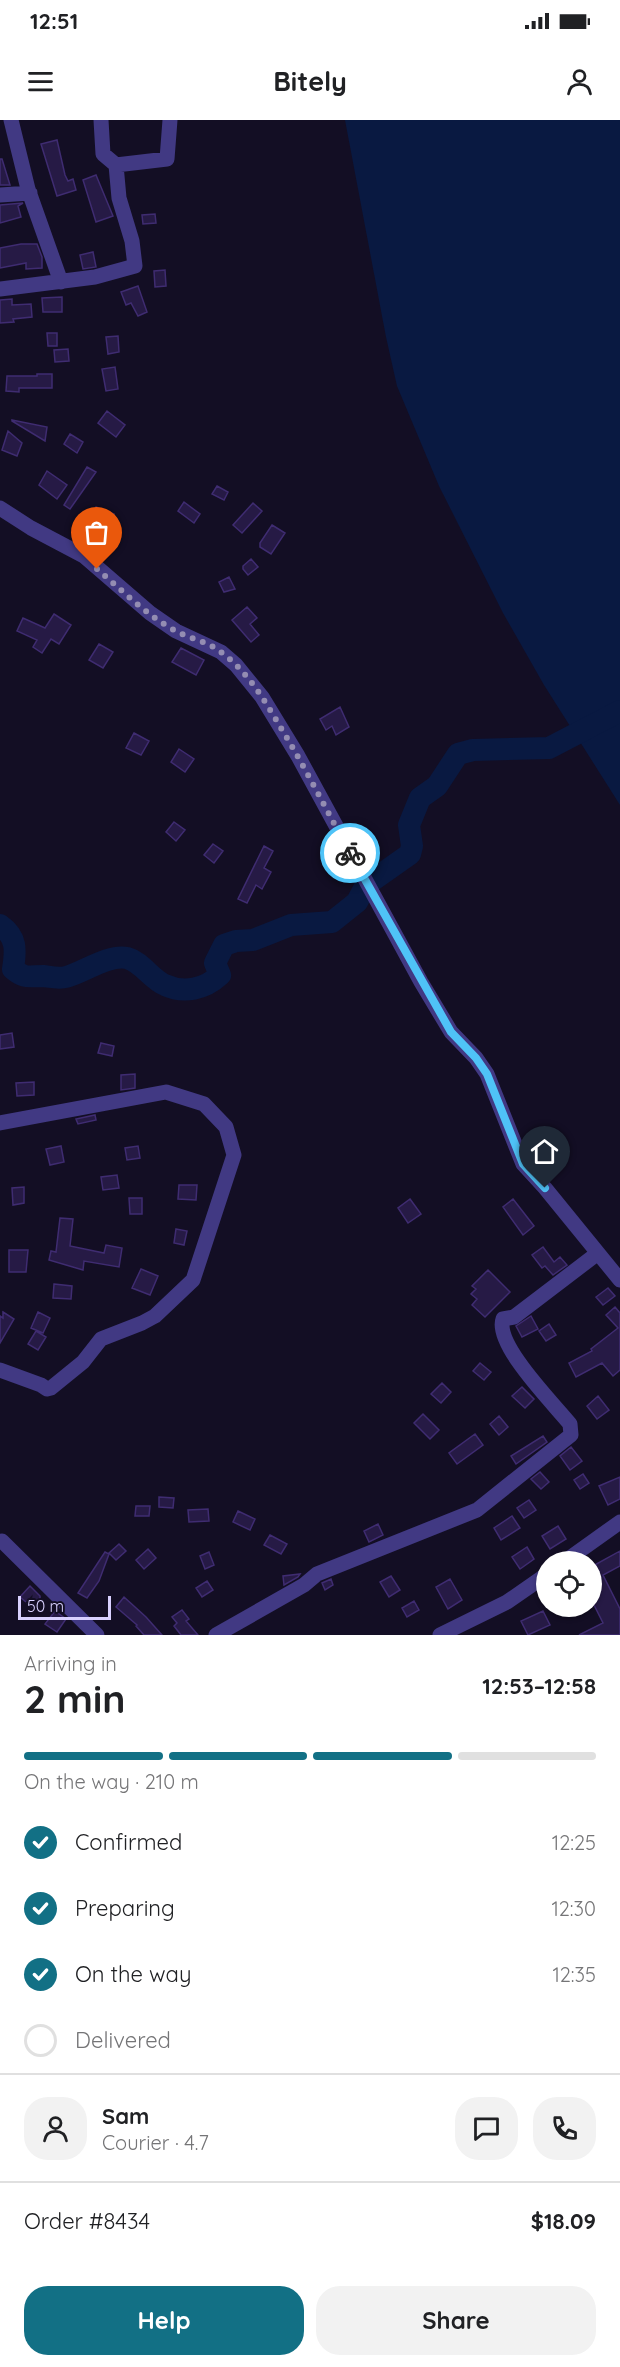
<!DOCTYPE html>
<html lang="en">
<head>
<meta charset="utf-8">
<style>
  :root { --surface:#fff; --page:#f2f2f2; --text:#202124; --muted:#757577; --line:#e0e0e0; --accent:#127085 }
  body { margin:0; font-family:Quicksand,sans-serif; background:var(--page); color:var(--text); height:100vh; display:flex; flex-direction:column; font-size:22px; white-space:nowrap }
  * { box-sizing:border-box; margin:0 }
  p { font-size:20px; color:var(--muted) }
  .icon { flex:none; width:33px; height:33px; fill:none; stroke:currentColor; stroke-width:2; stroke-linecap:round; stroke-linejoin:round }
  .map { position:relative; height:1515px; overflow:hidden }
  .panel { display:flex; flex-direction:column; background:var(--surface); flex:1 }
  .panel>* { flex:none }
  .fabs { position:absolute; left:536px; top:1431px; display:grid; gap:12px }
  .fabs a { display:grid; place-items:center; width:66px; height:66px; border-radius:50%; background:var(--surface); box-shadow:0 2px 4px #0004; font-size:30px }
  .scale { position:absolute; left:18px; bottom:15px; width:93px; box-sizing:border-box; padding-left:6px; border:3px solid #d9d1ff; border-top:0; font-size:16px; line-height:21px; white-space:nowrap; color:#d9d1ff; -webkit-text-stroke:4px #130e24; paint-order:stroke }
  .pin { position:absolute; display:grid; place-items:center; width:51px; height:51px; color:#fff; margin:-62px -26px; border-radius:50% 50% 50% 0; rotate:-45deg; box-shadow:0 0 6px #0007 }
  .pin .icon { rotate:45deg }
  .courier { position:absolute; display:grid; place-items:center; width:60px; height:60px; margin:-30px; border:4px solid #4fc3f7; border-radius:50%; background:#fff; color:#222; box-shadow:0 2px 8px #0007 }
  .summary em { font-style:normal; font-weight:700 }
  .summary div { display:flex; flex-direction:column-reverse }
  .summary { display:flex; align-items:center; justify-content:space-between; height:102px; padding:0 24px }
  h1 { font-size:39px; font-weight:700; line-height:45px }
  .bar { display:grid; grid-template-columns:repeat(4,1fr); gap:9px 6px; align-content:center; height:72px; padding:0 24px }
  .bar i { height:8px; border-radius:4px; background:var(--line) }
  .bar .on { background:var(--accent) }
  .bar p { grid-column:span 4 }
  .line { display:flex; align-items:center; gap:15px; padding:0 24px; border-top:2px solid var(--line) }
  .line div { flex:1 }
  .round { display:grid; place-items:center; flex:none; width:63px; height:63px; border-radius:24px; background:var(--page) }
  ol { padding:0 24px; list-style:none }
  li { display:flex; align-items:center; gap:18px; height:66px }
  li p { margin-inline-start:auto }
  li .icon { padding:6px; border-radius:50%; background:var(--accent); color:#fff; stroke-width:4 }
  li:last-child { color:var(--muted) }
  li i { width:33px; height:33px; border:3px solid var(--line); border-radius:50% }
  .primary-button { display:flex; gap:12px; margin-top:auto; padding:12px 24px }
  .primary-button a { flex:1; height:69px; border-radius:24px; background:var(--accent); color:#fff; font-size:24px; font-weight:700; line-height:69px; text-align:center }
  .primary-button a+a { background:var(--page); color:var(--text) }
  .status { display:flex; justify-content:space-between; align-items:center; height:42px; padding:0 30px; background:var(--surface); direction:ltr }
  .status svg { height:16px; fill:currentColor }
  header { display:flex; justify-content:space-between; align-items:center; height:78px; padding:0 24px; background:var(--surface); font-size:27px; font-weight:700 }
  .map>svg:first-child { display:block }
</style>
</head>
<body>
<div class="status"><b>12:51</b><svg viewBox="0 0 49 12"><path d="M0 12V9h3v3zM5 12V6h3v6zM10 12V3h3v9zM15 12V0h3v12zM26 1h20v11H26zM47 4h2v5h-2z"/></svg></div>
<header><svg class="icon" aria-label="menu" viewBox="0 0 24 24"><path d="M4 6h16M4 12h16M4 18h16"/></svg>Bitely<svg class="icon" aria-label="person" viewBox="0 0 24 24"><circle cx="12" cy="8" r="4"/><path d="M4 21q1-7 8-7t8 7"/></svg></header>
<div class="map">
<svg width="620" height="1515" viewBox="0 0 620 1515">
  <rect width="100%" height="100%" fill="#130e24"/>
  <path fill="#091941" d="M345,0H620V685L544,565L503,493L439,366L397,266L386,217Z"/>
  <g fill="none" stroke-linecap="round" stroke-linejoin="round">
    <path stroke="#091941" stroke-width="22" d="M0,805C17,817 16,830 13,849C25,859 28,856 43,856C51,857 59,859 66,857C84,852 109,834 127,838C142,842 151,859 165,865C184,874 205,869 220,855L215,843L224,825L236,821L253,820L291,805L332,802L357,782L366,765L410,734L412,726L409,705L420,678L437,666L458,634L473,630L549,628L620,591"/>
  </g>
  <path fill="#261a45" stroke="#3f2c71" stroke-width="1.5" d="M57,20L65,55L68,61L73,59L76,70L57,76L41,24Z
    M0,39H2L10,65H0Z
    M96,55L113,96L96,102L83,60Z
    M23,83L18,86L21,97L0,103V85Z
    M155,94L156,103L143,104L142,95Z
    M21,124H37L42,137V148L26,149V143L0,148V128Z
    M93,132L96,147L83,149L80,135Z
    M165,150L166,166L155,167L154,151Z
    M138,166L147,192L138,196L131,183L126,185L121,172Z
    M62,177V192H43L42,178Z
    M12,179V185L31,184L32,197L13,199L14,202L0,203V180Z
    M47,213H57V226H48Z
    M118,216L119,232L108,234L106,217Z
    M68,229L69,241L55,242L54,230Z
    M115,247L118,269L106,271L102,249Z
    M37,254H52V268H19V272L6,271L7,256H37Z
    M107,291L125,305L116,317L98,303Z
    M12,300L47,307L45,321L12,301Z
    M8,311L22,323L17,336L2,330Z
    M70,314L83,322L77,333L64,324Z
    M87,347L96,352L70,389L64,385Z
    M47,351L67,365L57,379L39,365Z
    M217,366L228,372L224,380L212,374Z
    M184,382L200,394L194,403L178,391Z
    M253,383L262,391L242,413L233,405Z
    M96,387L114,394L109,409L90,401Z
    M272,405L285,413L271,434L260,427V423Z
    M251,439L258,447L248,455L243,449V446Z
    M229,457L235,469L224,472L219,462Z
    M247,487L257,498L250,504L259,515L251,522L232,500Z
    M54,494L71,505L59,524L51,519L42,533L33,527L37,520L17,511L23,498L45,508Z
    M99,524L113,532L103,548L89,540Z
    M181,528L204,540L196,555L172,542Z
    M340,587L349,607L336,615L332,606L326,610L320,599Z
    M134,613L149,621L141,635L126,628Z
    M179,629L194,639L185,652L171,642Z
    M174,702L185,710L176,721L166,712Z
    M213,724L223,731L214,743L204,735Z
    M264,726L273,731L264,748L271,752L262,769L256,765L247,783L238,779Z
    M12,913L14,927L0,929V915Z
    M101,923L114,926L112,936L98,933Z
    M135,954V968L121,970V955Z
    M34,962V975L17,976L16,963Z
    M95,995L96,1000L78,1004L76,999Z
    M61,1026L64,1042L50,1045L46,1029Z
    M138,1026L140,1038L127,1040L125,1028Z
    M117,1055L119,1068L103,1070L101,1057Z
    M179,1065H197L196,1080L178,1079Z
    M24,1067V1083L13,1085L12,1068Z
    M129,1078H142V1094H130Z
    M410,1079L421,1094L408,1103L398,1088Z
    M513,1079L534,1106L523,1115L503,1087Z
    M60,1098L73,1099L70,1126L104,1133L106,1125L122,1128L119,1147L84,1141L83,1150L49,1140L51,1131L56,1132Z
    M176,1109L187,1111L184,1125L174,1123Z
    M543,1127L554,1142L560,1137L567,1145L553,1155L545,1146L542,1148L532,1135Z
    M9,1130H28L26,1152H9Z
    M141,1149L158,1156L150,1175L132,1168Z
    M488,1150L510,1172L485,1197L472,1185L477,1179L471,1174L476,1169L472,1166Z
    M54,1164L72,1166L71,1179L53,1178Z
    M608,1168L615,1176L603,1185L596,1177Z
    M615,1187L620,1193V1250L613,1256L602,1243L576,1257L569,1243L592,1231L591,1229L618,1208L606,1195Z
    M3,1192L14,1199L0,1223V1196L3,1198Z
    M38,1192L50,1198L43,1213L31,1208Z
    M531,1196L538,1209L522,1217L516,1206Z
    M549,1204L556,1215L546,1221L539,1211Z
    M36,1211L46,1217L38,1230L28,1224Z
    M480,1243L491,1252L484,1260L473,1251Z
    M442,1263L451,1272L441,1283L431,1274Z
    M522,1267L534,1279L525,1288L512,1276Z
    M598,1276L609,1290L597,1299L587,1286Z
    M423,1294L439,1310L430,1319L414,1303Z
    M499,1296L508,1307L499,1315L490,1304Z
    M475,1314L483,1325L457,1344L449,1333Z
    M543,1316L547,1322L516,1344L511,1336Z
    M571,1327L582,1341L570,1350L560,1336Z
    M540,1352L549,1362L541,1369L531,1359Z
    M583,1354L589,1363L580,1369L574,1360Z
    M620,1357V1379L608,1385L599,1366Z
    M159,1377L174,1378L173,1388L159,1387Z
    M529,1380L536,1390L524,1398L517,1388Z
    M136,1386H150L149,1396H135Z
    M208,1389L209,1401L189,1402L188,1390Z
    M238,1391L255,1399L250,1410L233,1402Z
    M512,1396L520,1408L501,1420L494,1408Z
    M378,1404L383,1415L369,1422L364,1411Z
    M558,1406L566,1419L550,1429L542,1416Z
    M270,1415L287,1424L281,1434L264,1425Z
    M119,1424L126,1431L116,1440L109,1433Z
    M527,1427L534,1439L520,1449L512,1437Z
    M148,1429L156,1438L144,1449L136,1440Z
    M620,1431V1446L603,1455L620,1489V1515H579L603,1503L591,1479V1447Z
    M105,1432L109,1434L99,1461L87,1478L78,1473Z
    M209,1432L214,1445L205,1449L200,1436Z
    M300,1454L298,1457L284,1465L283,1456Z
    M391,1456L400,1470L389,1477L380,1462Z
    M331,1459L333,1465L325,1470L322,1463Z
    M450,1459L462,1480L448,1489L436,1467Z
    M207,1461L213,1470L202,1477L196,1468Z
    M30,1466L40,1476V1480L33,1488L20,1477Z
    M124,1477L146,1497L162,1515H144L136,1506L137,1505L116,1487Z
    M414,1481L419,1490L407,1497L402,1488Z
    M182,1490L189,1499L186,1501L198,1515H181L174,1506L177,1503L172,1497Z
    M55,1491L66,1499L57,1512L45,1504Z
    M543,1491L550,1505L528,1515L521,1501Z"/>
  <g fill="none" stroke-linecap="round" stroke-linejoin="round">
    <path stroke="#413983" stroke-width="15" d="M11,0L28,69L61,162
      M116,45L167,39L170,0
      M0,75L30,73
      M0,169L95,157L135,146L132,121L119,78L116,45L103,34L101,0
      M0,388L31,408L84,436L150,493L176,511L221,532L236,545L262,577L298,636L421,862L451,912L476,938L487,954L523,1044L545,1068L620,1160
      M0,1003L166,972L204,984L226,1007L234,1035L193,1160L155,1196L142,1203L101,1219L83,1242L51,1268L47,1269L41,1265L0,1250
      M2,1421L97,1515
      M564,1442L620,1402
      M216,1515L304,1465L317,1454L477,1390L571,1315L570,1304C553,1283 494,1224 503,1199L514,1197L598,1133
      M440,1515L507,1482L546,1455"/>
  </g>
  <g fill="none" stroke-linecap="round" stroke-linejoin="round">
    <path stroke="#948db2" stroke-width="6" stroke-dasharray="0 10.8" d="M97,449C122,470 147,496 176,511C191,519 209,522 222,533C248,552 265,581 281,608C306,649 327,691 350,733"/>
    <path stroke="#4fc3f7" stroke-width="8" d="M350,733L451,912L476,938L487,954L523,1044L545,1068"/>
  </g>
</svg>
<div class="fabs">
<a><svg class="icon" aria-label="locate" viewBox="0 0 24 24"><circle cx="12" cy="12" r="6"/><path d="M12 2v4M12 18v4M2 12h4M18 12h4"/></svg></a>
</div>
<div class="scale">50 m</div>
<div class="pin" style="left:97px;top:449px;background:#ea580c"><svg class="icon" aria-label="bag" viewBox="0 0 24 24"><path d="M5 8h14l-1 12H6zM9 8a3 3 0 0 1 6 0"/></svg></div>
<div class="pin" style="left:545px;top:1068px;background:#1f2937"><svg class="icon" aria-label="home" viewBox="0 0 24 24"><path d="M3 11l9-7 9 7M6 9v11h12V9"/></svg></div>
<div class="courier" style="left:350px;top:733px"><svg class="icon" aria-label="bike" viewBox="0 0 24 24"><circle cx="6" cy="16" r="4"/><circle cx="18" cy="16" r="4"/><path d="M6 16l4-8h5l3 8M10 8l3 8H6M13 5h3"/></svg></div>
</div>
<section class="panel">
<div class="summary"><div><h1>2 min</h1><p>Arriving in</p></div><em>12:53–12:58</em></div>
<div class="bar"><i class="on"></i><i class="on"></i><i class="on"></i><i></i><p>On the way · 210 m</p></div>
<ol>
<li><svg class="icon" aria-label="check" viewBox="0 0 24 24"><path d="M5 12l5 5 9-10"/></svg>Confirmed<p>12:25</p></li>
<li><svg class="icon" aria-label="check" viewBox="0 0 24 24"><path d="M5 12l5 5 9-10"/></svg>Preparing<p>12:30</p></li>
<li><svg class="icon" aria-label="check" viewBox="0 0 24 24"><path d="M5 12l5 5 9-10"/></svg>On the way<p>12:35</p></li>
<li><i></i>Delivered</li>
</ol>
<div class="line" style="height:108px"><a class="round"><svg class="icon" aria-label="person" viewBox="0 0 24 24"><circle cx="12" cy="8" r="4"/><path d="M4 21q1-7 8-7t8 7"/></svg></a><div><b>Sam</b><p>Courier · 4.7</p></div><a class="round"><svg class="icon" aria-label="chat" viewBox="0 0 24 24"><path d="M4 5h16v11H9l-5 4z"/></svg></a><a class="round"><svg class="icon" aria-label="phone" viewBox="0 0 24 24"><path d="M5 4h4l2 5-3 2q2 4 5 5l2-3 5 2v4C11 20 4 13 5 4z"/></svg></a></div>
<div class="line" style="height:78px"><div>Order #8434</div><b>$18.09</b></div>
<div class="primary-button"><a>Help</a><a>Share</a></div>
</section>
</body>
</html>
